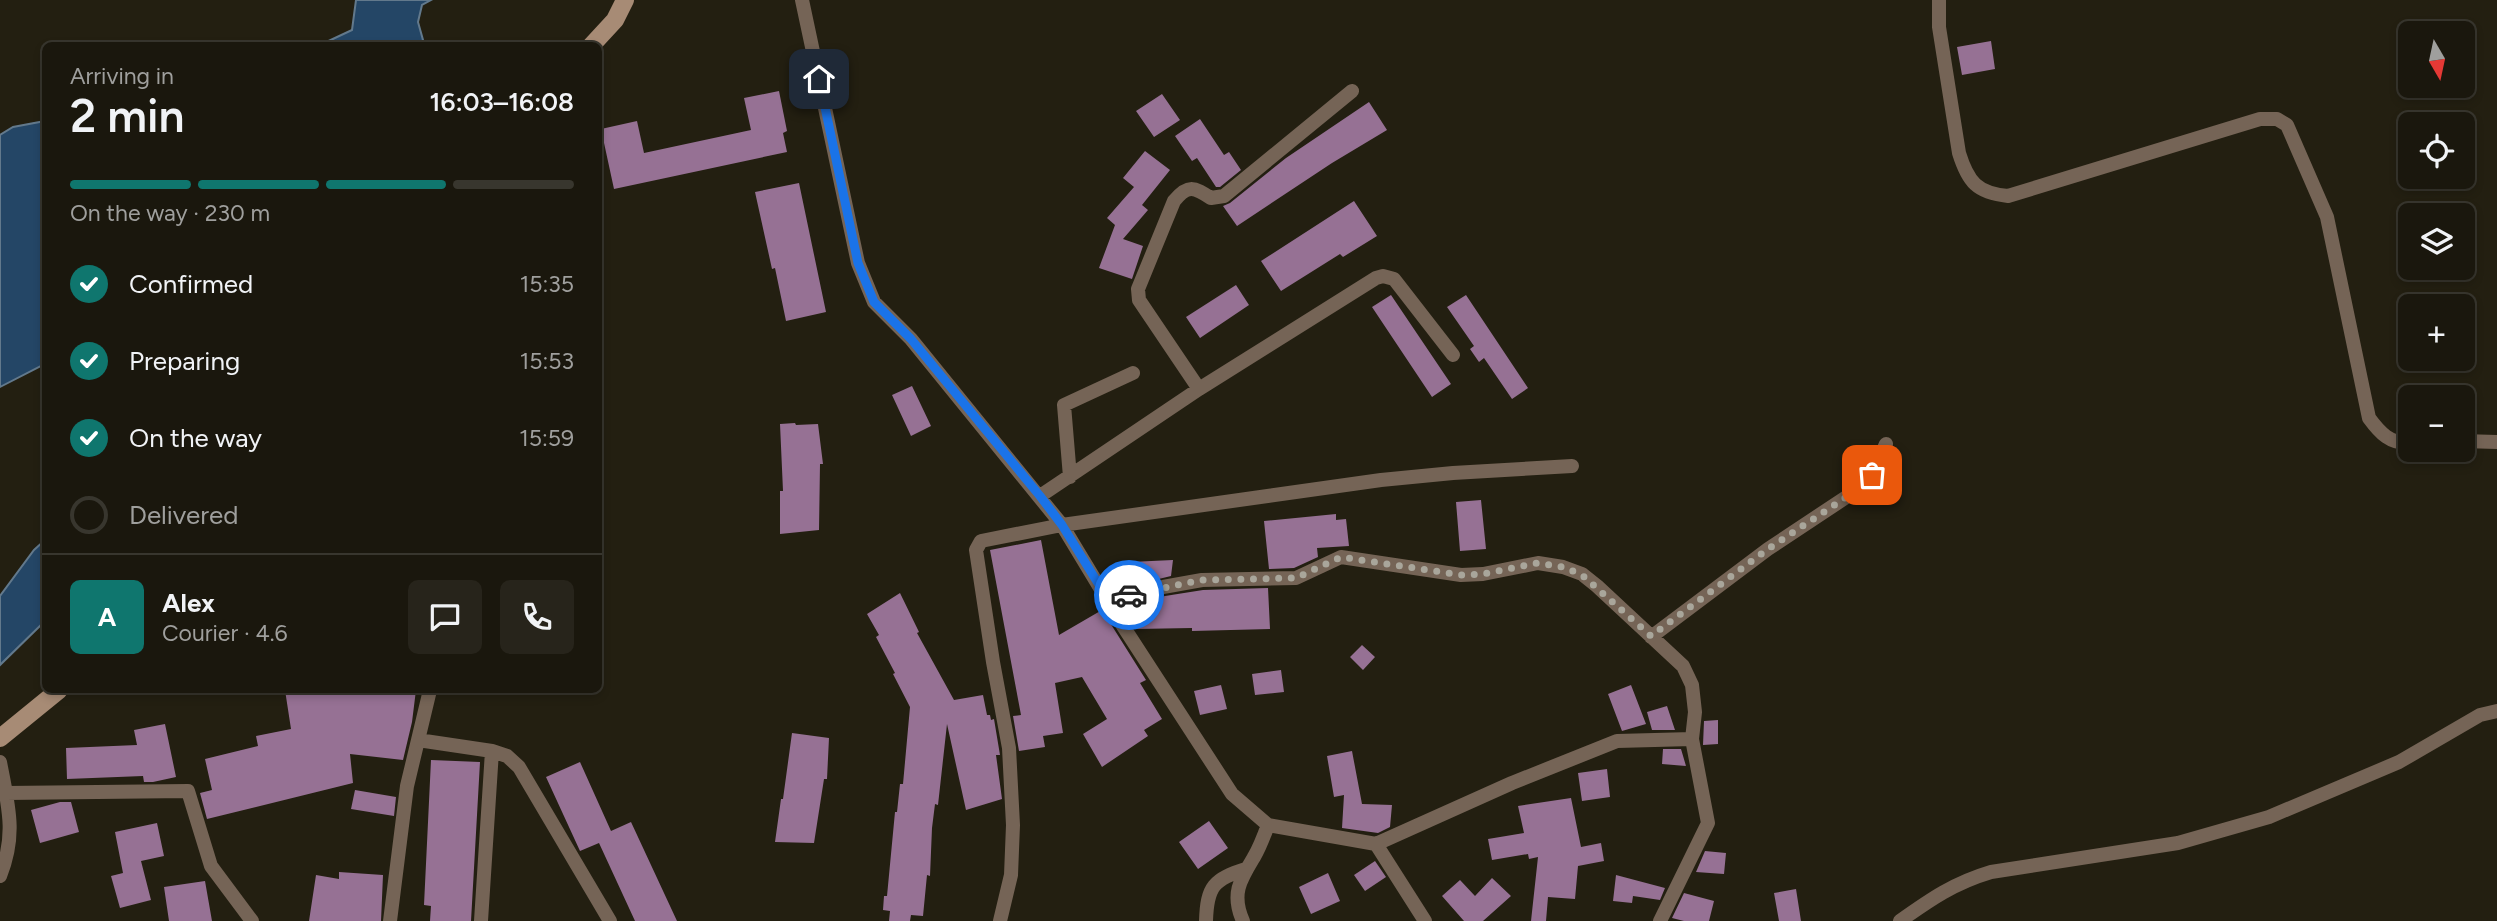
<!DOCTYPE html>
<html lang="en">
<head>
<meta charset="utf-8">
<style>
  :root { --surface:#1a170d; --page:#27241b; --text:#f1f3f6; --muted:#9f9f9d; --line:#38362e; --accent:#0f766e }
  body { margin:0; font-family:Figtree,sans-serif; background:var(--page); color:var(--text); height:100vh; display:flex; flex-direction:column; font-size:26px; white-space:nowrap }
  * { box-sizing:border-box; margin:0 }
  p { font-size:23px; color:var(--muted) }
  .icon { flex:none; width:38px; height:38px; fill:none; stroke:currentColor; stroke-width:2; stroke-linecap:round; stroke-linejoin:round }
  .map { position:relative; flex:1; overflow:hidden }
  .drawer { position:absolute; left:42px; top:42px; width:560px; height:651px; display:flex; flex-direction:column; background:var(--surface); border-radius:10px; box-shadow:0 4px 10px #0003,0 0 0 2px var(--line) }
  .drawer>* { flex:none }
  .needle { width:46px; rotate:171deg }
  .buttons { position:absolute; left:2398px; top:21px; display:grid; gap:14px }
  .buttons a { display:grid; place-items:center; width:77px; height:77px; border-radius:10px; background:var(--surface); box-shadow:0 4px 10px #0003,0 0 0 2px var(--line); font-size:35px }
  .pin { position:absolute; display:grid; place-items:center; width:60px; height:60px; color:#fff; margin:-30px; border-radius:14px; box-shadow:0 4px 10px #0006 }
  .courier { position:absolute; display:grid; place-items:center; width:70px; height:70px; margin:-35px; border:5px solid #1a73e8; border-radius:50%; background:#fff; color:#222; box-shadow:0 2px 9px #0007 }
  .overview em { font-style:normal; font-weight:600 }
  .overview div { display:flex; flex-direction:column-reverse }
  .overview { display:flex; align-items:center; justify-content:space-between; height:119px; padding:0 28px }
  h1 { font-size:46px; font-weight:600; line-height:52px }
  .bar { display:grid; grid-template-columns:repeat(4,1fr); gap:10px 7px; align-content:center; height:84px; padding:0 28px }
  .bar i { height:9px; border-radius:5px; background:var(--line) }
  .bar .current { background:var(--accent) }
  .bar p { grid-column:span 4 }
  .line { display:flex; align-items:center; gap:18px; padding:0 28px; border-top:2px solid var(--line) }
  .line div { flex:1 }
  .round { display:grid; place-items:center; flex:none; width:74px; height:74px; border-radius:10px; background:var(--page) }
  ol { padding:0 28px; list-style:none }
  li { display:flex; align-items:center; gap:21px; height:77px }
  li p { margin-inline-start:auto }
  li .icon { padding:7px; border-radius:50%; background:var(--accent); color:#fff; stroke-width:4 }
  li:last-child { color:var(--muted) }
  li i { width:38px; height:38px; border:4px solid var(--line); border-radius:50% }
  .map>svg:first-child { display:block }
</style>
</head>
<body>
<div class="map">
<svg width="2497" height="921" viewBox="0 0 2497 921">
  <rect width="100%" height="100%" fill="#231f11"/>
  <path fill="#244666" stroke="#62798c" stroke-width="2" d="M356,0H431L422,5L418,22L423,40L417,45H320L352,30Z
    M45,121V364L0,387V135L13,127Z
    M45,540V621L0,665V596L34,550Z"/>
  <path fill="#967194" d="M1991,41L1995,69L1962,75L1957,47Z
    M779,91L787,131L783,133L787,152L614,189L601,129L637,121L644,153L751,130L744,98Z
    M1162,94L1180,120L1154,137L1136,111Z
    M1369,102L1387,130L1332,163L1237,226L1223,206L1230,203L1286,158Z
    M1200,119L1224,155L1229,152L1241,170L1220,187H1216L1197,158L1192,161L1175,136Z
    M1145,151L1170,170L1142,205L1148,210L1123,239L1143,246L1132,279L1099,268L1115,225L1107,218L1134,187L1123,178Z
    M799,183L826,312L786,321L775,268L772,269L755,192Z
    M1354,201L1377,236L1343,257L1340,254L1281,291L1261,261Z
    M1236,285L1249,305L1200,338L1186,317Z
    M1391,295L1451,384L1432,397L1372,307Z
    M1466,295L1528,388L1512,399L1484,358L1479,362L1470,349L1474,346L1447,307Z
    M912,386L931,426L911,436L892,395Z
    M795,423L796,425L818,424L823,464H820L819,530L780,534V491H783L780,424Z
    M1481,500L1486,549L1460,551L1456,502Z
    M1336,514V520L1346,519L1349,546L1317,548L1318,557L1294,568L1269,569L1264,521Z
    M1041,540L1059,635L1102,610L1146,680L1140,683L1162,719L1144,730L1148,736L1102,767L1083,734L1107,719L1082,677L1055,683L1063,733L1043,736L1045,747L1019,751L1013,716L1021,715L990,550Z
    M1173,560L1171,576L1134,585L1130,562Z
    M1268,588L1270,629L1192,631V628L1136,629L1131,621V605L1165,596L1203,590Z
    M900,593L919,632L917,633L954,700L983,695L987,715H990L991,720L994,719L1000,755H996L1002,799L966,810L947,724L938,805L935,804L932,828L930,876L927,875L923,916L911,915L910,921H889L890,911L883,910L884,896H887L895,812H897L900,784H903L910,707L893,674L895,673L876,637L879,635L867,614Z
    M1362,645L1375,657L1363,670L1350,657Z
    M1281,670L1284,692L1255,695L1252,674Z
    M1221,685L1227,709L1200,715L1194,691Z
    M1631,685L1646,724L1622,731L1608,694Z
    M285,690H416L412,722L403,760L350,754L353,783L207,819L200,793L212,790L205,759L258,746L256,736L291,729Z
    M1667,706L1675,730H1652L1647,712Z
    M1718,720V744L1703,745L1704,721Z
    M165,724L176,777L153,782H144L143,776L67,779L66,748L137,745L134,730Z
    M792,733L829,738L827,779H824L814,843L775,842L781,799H783Z
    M1663,749H1681L1686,766L1662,764Z
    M1352,751L1362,804L1392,805L1390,827L1378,833L1342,828L1344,795L1334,797L1327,756Z
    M431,760L480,762L471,921H430L431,906L424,905Z
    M580,762L611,831L631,822L677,921H635L599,843L580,851L546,777Z
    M1607,769L1610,797L1582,801L1578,773Z
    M355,790L396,797L394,816L351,809Z
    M1571,798L1581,847L1601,843L1604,861L1578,866L1575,899L1548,897L1546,921H1531L1538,857L1529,859L1528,854L1492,860L1488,839L1524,833L1518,806Z
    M60,802H71L79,832L40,843L31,810Z
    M1209,821L1228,848L1198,869L1179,842Z
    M157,823L164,856L141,861L151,900L120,908L111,876L123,873L115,832Z
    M1705,851L1726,853L1724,874L1696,872Z
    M1375,861L1386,877L1365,891L1354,875Z
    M339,872L383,875L381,921H309L316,875L339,879Z
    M1328,873L1340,901L1311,914L1299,887Z
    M1616,875L1665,888L1660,900L1633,896L1632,903L1613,901Z
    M1492,878L1511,896L1483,921H1464L1442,896L1460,880L1475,896Z
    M205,881L212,921H169L164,887Z
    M1796,889L1801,921H1779L1774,893Z
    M1684,893L1714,901L1709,921H1684L1672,918Z"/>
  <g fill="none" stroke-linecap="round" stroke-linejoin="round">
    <path stroke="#756456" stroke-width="14" d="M802,0L858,263L874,302L911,339L1062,525L1123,626L1232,794L1268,825L1376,844L1512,783L1617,741L1692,739
      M1939,0V27L1959,153C1968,182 1977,193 2008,196L2260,119H2277L2287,125L2327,217L2369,418C2380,433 2390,444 2410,443
      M1199,389L1139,300L1138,289L1174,201C1188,184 1194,187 1211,198L1224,196L1352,91
      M2462,441L2497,442
      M1070,477L1064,405L1133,373
      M1040,496L1199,389L1376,278L1383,276L1394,279L1453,355
      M1109,601L1163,587L1202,580L1296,578L1341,557L1461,575L1483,574L1538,563L1563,567L1582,574L1597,586L1683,666L1692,685L1695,712L1692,739L1708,823L1660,921
      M1651,637L1768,549L1863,486L1872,475L1886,444
      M418,740L492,751L507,756L519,767L610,921
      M0,762C8,805 17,834 0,876
      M6,793L188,791L211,866L252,921
      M1376,844L1425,921
      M390,921L407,786L430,690
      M481,921L492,751
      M1000,921L1011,875L1013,825L1009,748L993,662L976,550L981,541L1062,525L1381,480L1453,473L1572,466
      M1206,921C1207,886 1214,879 1246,869
      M1243,921C1231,894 1240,880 1254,857C1260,847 1264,836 1268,825
      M1900,921C1931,899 1954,883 1991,872L2178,843L2269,817L2399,762L2480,715L2497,711"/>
    <path stroke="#a78b75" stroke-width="18" d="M591,46L615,20L625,0
      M0,738L59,690"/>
  </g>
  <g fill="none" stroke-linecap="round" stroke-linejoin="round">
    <path stroke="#a9a69b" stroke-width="7" stroke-dasharray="0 12.6" d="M1129,595L1202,580L1296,578L1341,557L1461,575L1483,574L1538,563L1563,567L1582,575L1651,636L1768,549L1851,494L1872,475"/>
    <path stroke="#1a73e8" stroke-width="9" d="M819,79L858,263L874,302L911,339L1040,496L1062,525L1109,601L1129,595"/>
  </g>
</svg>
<div class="buttons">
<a><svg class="needle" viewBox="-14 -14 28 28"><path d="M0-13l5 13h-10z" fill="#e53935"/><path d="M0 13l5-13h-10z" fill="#9f9f9d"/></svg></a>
<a><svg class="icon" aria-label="locate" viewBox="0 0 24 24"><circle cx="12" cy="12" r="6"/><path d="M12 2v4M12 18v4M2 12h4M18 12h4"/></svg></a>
<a><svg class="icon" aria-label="layers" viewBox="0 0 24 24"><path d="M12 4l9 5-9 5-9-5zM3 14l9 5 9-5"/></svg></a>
<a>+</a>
<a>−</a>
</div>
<div class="pin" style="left:1872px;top:475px;background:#ea580c"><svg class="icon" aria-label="bag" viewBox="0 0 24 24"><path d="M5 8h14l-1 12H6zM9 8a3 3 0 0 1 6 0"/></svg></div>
<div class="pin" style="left:819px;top:79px;background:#1f2937"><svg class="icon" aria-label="home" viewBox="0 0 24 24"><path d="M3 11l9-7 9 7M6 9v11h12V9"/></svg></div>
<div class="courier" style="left:1129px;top:595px"><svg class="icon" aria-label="car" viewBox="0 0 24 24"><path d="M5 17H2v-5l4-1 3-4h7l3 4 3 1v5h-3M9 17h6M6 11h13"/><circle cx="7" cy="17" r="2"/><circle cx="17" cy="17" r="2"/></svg></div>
<section class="drawer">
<div class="overview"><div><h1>2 min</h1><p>Arriving in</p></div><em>16:03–16:08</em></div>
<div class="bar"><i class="current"></i><i class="current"></i><i class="current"></i><i></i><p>On the way · 230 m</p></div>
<ol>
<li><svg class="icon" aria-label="check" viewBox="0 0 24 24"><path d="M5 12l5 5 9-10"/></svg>Confirmed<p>15:35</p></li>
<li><svg class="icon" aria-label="check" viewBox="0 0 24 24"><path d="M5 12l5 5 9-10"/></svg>Preparing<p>15:53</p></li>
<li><svg class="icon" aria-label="check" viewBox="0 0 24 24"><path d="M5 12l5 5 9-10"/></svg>On the way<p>15:59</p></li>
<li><i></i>Delivered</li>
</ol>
<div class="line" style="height:126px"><b class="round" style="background:var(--accent);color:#fff">A</b><div><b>Alex</b><p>Courier · 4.6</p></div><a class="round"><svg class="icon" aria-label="chat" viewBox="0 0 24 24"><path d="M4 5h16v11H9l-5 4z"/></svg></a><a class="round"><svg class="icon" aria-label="phone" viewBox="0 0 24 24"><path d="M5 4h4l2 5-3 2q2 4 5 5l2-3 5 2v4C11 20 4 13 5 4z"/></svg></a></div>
</section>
</div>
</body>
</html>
